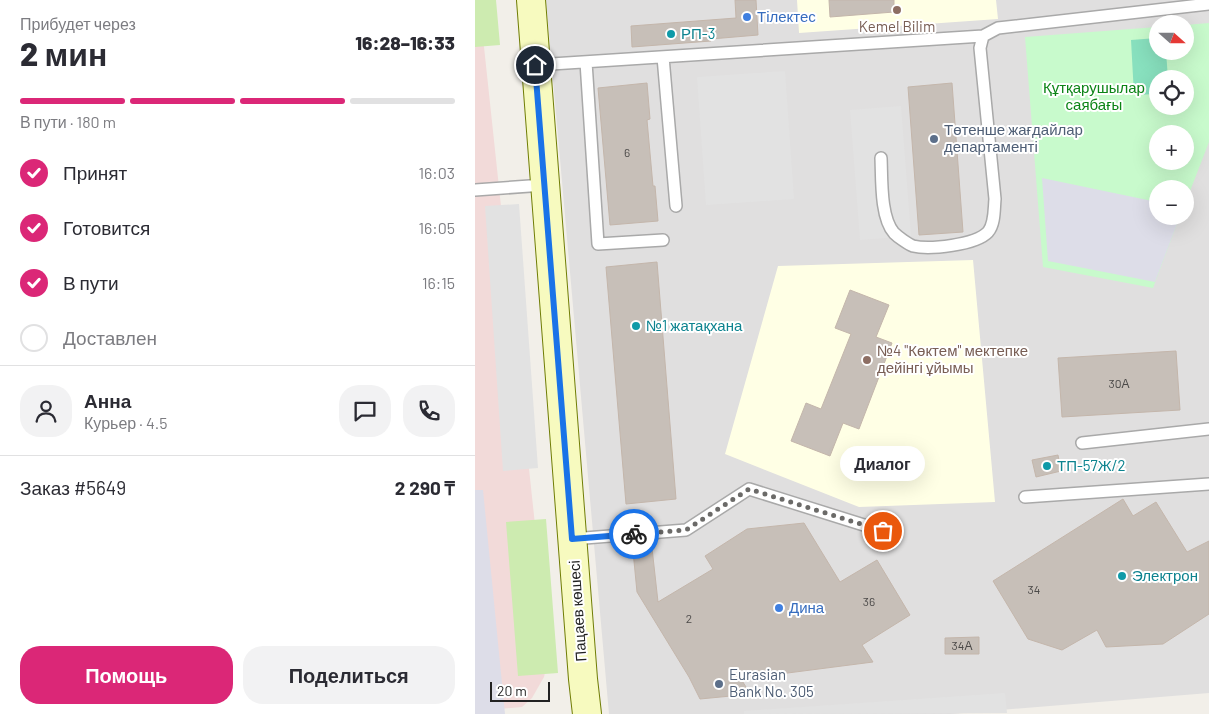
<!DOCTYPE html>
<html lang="ru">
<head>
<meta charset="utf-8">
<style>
  :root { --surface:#fff; --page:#f2f2f3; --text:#2b2b33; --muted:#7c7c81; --line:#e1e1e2; --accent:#db2777 }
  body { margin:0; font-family:Barlow,sans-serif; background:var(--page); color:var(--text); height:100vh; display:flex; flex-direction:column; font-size:19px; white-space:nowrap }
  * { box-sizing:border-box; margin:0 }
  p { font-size:16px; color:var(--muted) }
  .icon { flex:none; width:28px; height:28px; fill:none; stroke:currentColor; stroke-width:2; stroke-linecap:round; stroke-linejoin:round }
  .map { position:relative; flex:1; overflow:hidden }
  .sheet { display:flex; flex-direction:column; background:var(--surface); width:475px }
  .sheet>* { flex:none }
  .needle { width:32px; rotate:111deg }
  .tools { position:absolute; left:674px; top:15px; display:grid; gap:10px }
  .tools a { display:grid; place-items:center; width:45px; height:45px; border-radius:50%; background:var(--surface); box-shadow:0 5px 20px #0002; font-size:25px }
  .scale { position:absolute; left:15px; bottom:12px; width:60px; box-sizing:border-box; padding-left:5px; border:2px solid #222; border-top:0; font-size:14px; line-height:18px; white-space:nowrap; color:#222; -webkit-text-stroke:4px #fff; paint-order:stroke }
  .pin { position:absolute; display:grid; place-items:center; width:42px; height:42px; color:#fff; margin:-21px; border:2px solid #fff; border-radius:50%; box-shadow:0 1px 5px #0007 }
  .courier { position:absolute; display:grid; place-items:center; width:50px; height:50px; margin:-25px; border:4px solid #1a73e8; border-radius:50%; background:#fff; color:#222; box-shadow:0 1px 6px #0007 }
  .bubble { position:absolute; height:35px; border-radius:18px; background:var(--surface); box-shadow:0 5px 20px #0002; font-size:16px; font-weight:800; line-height:35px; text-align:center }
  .summary em { font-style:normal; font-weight:800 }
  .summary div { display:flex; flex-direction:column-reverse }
  .summary { display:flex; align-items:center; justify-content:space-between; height:85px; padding:0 20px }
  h1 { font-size:32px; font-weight:800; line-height:38px }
  .bar { display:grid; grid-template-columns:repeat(4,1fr); gap:8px 5px; align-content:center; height:60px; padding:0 20px }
  .bar i { height:6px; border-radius:4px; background:var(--line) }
  .bar .selected { background:var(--accent) }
  .bar p { grid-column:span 4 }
  .line { display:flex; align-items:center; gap:12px; padding:0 20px; border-top:1px solid var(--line) }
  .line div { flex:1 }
  .round { display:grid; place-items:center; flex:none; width:52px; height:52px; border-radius:20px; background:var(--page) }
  ol { padding:0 20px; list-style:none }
  li { display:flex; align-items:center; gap:15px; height:55px }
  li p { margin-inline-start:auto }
  li .icon { padding:5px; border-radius:50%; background:var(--accent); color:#fff; stroke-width:4 }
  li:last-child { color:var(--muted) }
  li i { width:28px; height:28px; border:2px solid var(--line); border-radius:50% }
  .cta { display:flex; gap:10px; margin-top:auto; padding:10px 20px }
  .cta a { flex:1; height:58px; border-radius:20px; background:var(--accent); color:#fff; font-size:20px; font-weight:800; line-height:58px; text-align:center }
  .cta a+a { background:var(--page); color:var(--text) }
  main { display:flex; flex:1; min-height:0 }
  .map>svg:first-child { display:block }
</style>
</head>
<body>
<main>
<section class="sheet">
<div class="summary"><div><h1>2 мин</h1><p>Прибудет через</p></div><em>16:28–16:33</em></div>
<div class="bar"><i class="selected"></i><i class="selected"></i><i class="selected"></i><i></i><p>В пути · 180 m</p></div>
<ol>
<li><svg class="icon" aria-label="check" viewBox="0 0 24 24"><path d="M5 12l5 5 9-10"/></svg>Принят<p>16:03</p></li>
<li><svg class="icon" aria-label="check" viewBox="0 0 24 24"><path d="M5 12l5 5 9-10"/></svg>Готовится<p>16:05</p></li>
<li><svg class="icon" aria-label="check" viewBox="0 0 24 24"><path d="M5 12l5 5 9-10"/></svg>В пути<p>16:15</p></li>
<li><i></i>Доставлен</li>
</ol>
<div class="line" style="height:90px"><a class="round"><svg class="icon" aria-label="person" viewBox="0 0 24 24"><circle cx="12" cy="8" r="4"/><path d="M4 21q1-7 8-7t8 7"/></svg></a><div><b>Анна</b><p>Курьер · 4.5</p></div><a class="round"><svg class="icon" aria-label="chat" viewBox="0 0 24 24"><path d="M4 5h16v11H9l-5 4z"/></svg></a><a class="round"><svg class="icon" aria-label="phone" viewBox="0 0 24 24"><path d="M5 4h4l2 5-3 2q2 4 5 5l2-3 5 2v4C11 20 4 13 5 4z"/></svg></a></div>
<div class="line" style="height:65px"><div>Заказ #5649</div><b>2 290 ₸</b></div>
<div class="cta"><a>Помощь</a><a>Поделиться</a></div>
</section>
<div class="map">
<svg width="734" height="714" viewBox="0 0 734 714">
  <rect width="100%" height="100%" fill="#f2efe9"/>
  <path fill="#e0dfdf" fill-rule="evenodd" d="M71,0H734V693L477,714H134ZM682,24H710V51H682ZM682,79H710V106H682ZM682,134H710V161H682ZM682,189H710V216H682Z"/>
  <path fill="#f2dad9" d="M0,0H4L74,656L69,677L57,698L47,707L0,711Z"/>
  <path fill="#ffffe5" d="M322,0H521L523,19L324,33Z
    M498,260L520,502L384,507L250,454L303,266Z"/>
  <path fill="#cdebb0" d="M0,0H21L25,45L0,47Z
    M71,519L83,673L43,676L31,522Z"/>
  <path fill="#c8facc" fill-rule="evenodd" d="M734,23V142L710,204V189H682V216H705L678,288L568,267L550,37L682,27V51H710V25ZM682,79H710V106H682ZM682,134H710V161H682Z"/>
  <path fill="#88e0be" d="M682,38V51H691L693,79H682V94L659,95L656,40Z"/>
  <path fill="#e2e2e2" d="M310,71L319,199L231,205L222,77Z
    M426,106L436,236L385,240L375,110Z
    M44,204L63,468L28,471L10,206Z
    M530,693L532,713L269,714V711Z"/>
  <path fill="#dddde8" d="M567,178L682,202V216H705L680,282L573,261Z
    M0,490H8L30,714H0Z"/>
  <path fill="#c7bfb8" stroke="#c4b6ab" d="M260,0H281L283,35L236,39V41L157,47L156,26L261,18Z
    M354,0H419V12L355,17Z
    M172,83L175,119L172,120L178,186H180L183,221L135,225L123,88Z
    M477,83L488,232L444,235L433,87Z
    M182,262L201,499L151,504L131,267Z
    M375,290L414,305L401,337L417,343L384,429L368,423L355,456L316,441L331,403L346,409L376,334L360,328Z
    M701,351L705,410L587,417L583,358Z
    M583,455L586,471L561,477L557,460Z
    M648,499L658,516L681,502L712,552L734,541V614L688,644L631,647L622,630L587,650L553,639L518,581Z
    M329,523L365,582L402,560L435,615L387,645L398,662L266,679L271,687L256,696L225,699L214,677L162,592L158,551L177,548L183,602L238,569L230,556L272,529Z
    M504,637V654H470V638Z"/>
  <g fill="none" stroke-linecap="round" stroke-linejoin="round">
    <g stroke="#a9a9a9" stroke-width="14">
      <path id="lane" d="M188,57L201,206
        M111,62L123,244L188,240
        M61,65L508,36
        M406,158C407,178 405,217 419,233C423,237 433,244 438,246C454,250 501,245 513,232C520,224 519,209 520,199L505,48L508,36L523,28L734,4
        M0,190L69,185
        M607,443L734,429
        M550,497L734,484
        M97,539L211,530L274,489L408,531"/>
    </g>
    <g stroke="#707d05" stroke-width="30">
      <path id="secondary" d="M56,0L108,679L112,714"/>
    </g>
    <use href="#lane" stroke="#fff" stroke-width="11"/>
    <use href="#secondary" stroke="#f7fabf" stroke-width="28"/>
  </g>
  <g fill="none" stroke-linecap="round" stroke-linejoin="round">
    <path stroke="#6b6a68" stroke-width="5" stroke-dasharray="0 9" d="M159,534L211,530L274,489L408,531"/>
    <path stroke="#1a73e8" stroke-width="6" d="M60,65L97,539L159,534"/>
  </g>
  <g fill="#8d6e63" stroke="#fff" stroke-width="2">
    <circle cx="422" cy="10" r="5"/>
    <circle cx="392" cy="360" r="5"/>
  </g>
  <g fill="#3f7fe0" stroke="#fff" stroke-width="2">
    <circle cx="272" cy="17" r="5"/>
    <circle cx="304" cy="608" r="5"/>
  </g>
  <g fill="#0f9aa8" stroke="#fff" stroke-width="2">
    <circle cx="196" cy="34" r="5"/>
    <circle cx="161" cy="326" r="5"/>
    <circle cx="572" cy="466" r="5"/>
    <circle cx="647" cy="576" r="5"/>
  </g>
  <g fill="#5c6f8a" stroke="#fff" stroke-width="2">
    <circle cx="459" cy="139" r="5"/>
    <circle cx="244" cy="684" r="5"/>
  </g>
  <g text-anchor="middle" stroke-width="4" stroke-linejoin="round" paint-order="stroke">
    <g font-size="12" fill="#4b4948">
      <text x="152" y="157">6</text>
      <text x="644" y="388">30А</text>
      <text x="559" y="594">34</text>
      <text x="394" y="606">36</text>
      <text x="214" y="623">2</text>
      <text x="487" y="650">34А</text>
    </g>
    <g font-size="15" fill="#366cbe" stroke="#fff" text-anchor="start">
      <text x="282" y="22">Тілектес</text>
      <text x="314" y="613">Дина</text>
    </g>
    <g font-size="15" fill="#785e54" stroke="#fff">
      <text x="422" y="32">Kemel Bilim</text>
      <text x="402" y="356" text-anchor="start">№4 "Көктем" мектепке<tspan x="402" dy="17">дейінгі ұйымы</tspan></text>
    </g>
    <g font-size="15" fill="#0d838f" stroke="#fff" text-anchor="start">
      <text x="206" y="39">РП-3</text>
      <text x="171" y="331">№1 жатақхана</text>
      <text x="582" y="471">ТП-57Ж/2</text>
      <text x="657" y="581">Электрон</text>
    </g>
    <g font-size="15" fill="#0c8416" stroke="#fff">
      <text x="619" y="93">Құтқарушылар<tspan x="619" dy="17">саябағы</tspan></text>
    </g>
    <g font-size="15" fill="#4e5e75" stroke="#fff" text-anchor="start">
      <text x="469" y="135">Төтенше жағдайлар<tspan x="469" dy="17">департаменті</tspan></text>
      <text x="254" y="680">Eurasian<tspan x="254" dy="17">Bank No. 305</tspan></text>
    </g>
    <g font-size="15" fill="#222" stroke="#fff">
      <text transform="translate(103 611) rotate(-94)" y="5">Пацаев көшесі</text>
    </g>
  </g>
</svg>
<div class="tools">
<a><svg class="needle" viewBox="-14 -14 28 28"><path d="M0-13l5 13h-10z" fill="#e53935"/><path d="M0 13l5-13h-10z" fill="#7c7c81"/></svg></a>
<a><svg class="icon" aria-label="locate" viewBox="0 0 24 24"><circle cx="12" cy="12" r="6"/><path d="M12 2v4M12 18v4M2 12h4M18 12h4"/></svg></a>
<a>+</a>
<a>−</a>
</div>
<div class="scale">20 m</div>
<div class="pin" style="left:408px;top:531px;background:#ea580c"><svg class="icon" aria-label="bag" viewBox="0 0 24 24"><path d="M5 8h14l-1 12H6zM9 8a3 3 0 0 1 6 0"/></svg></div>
<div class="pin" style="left:60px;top:65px;background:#1f2937"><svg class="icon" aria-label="home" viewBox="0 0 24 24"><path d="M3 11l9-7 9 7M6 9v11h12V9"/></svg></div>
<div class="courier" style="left:159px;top:534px"><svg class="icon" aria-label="bike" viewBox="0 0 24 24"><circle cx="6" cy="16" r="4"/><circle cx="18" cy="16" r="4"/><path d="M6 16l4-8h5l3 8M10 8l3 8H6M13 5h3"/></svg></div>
<div class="bubble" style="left:365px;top:446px;width:85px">Диалог</div>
</div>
</main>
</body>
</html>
